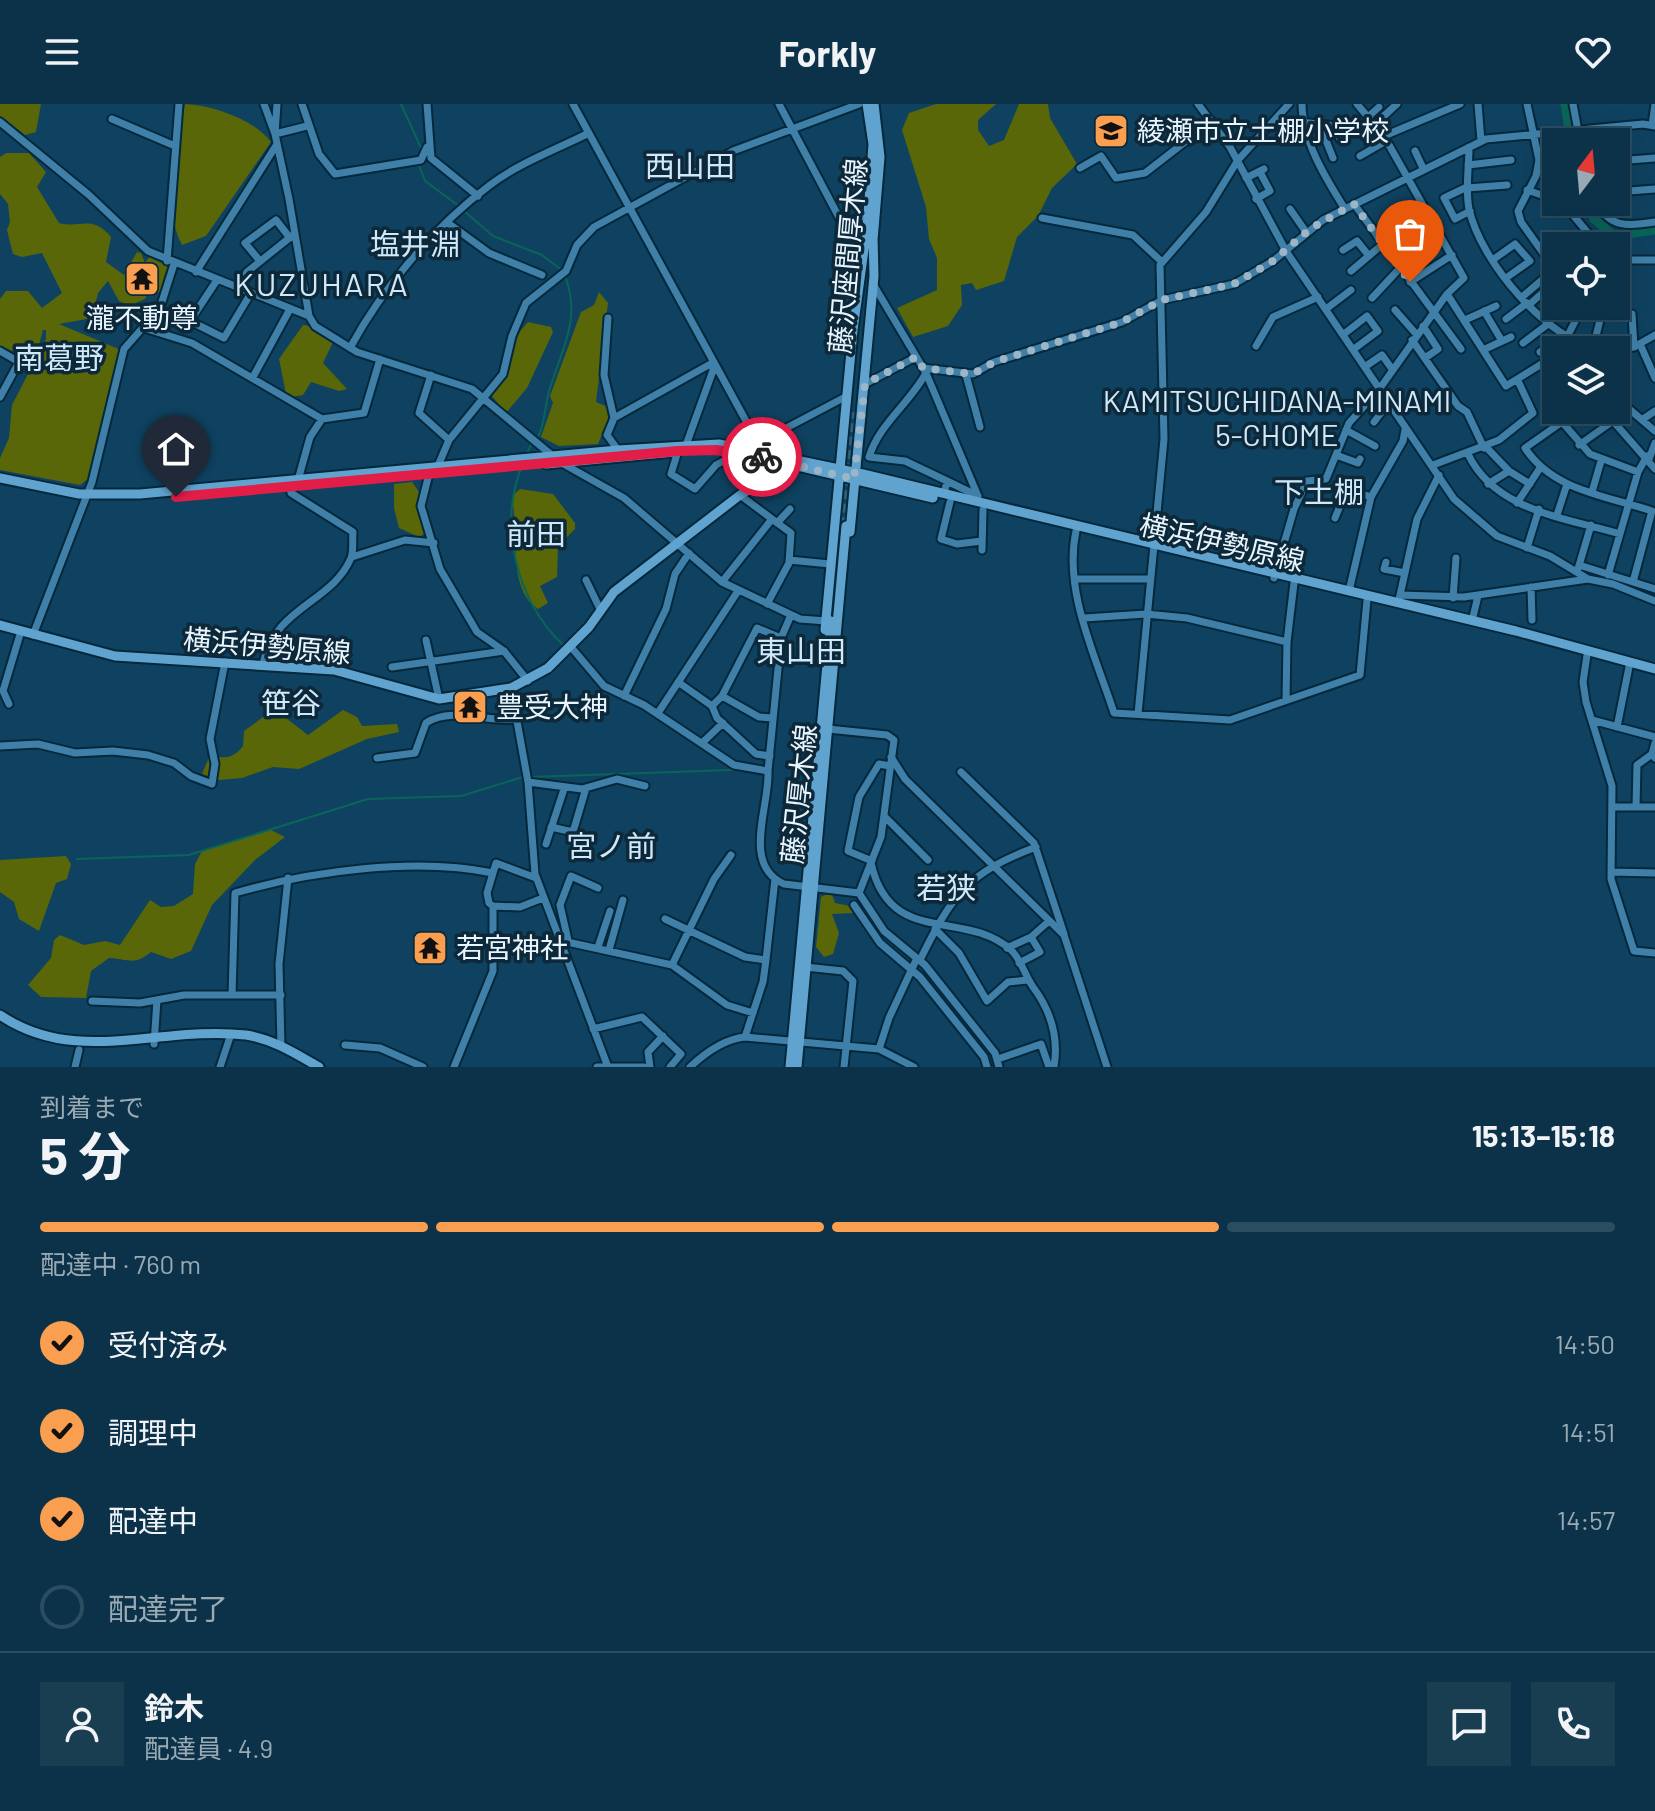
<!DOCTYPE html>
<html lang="ja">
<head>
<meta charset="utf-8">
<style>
  :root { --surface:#0b3248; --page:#193e52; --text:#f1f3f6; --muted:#9aaab4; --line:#2b4d60; --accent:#fa9f4f }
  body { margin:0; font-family:Barlow,"Noto Sans JP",sans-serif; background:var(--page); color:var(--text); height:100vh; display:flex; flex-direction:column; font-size:30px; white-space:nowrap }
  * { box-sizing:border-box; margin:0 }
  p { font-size:26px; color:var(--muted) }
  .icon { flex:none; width:44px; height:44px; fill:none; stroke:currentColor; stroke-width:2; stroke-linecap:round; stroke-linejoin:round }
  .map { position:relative; height:963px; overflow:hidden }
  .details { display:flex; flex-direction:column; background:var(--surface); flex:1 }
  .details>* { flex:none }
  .needle { width:52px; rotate:16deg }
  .controls { position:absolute; left:1542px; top:24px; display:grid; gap:16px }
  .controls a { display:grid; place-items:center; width:88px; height:88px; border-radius:0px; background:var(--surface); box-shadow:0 8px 32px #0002,0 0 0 2px var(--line); font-size:40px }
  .pin { position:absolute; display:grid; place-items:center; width:68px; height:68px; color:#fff; margin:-82px -34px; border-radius:50% 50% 50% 0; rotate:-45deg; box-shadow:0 0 8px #0007 }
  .pin .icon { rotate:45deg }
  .courier { position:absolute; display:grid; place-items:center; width:80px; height:80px; margin:-40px; border:6px solid #e11d48; border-radius:50%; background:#fff; color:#222; box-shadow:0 2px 10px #0007 }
  .overview em { font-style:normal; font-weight:700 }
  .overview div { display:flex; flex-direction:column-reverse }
  .overview { display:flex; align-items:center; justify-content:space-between; height:136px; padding:0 40px }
  h1 { font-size:52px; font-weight:700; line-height:60px }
  .bar { display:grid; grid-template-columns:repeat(4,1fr); gap:12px 8px; align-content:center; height:96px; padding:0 40px }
  .bar i { height:10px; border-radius:6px; background:var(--line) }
  .bar .active { background:var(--accent) }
  .bar p { grid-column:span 4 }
  .line { display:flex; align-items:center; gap:20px; padding:0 40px; border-top:2px solid var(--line) }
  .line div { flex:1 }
  .round { display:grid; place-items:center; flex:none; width:84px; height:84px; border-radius:0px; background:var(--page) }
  ol { padding:0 40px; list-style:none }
  li { display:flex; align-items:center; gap:24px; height:88px }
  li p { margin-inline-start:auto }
  li .icon { padding:8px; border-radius:50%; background:var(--accent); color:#111; stroke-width:4 }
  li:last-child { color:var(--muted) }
  li i { width:44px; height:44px; border:4px solid var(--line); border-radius:50% }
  header { display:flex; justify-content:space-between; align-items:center; height:104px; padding:0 40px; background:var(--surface); font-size:36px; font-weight:700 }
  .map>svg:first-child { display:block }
</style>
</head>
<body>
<header><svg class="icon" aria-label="menu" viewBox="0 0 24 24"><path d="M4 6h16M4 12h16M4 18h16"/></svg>Forkly<svg class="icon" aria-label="heart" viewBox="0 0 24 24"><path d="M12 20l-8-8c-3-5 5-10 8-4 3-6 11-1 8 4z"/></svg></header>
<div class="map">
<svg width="1655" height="963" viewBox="0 0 1655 963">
  <rect width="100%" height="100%" fill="#0f4260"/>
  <path fill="#596708" d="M0,0H41L36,28L25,31L0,12Z
    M185,0C211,1 254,15 271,38L206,132L182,141C160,98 176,45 185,0Z
    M936,0H996L978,16V26L989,42L1004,36L1019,0H1048L1050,14L1077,60L1052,84L1038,112L1017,133L1004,177L976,186L972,179L961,181L962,201L948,222L913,233L897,204L937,186V154L929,135L926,103L902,26L909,9Z
    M6,49H29L46,68L37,83L59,119C81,125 91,110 111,133L106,158L124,171L137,148L141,149L145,159L149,153L170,163L161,189L149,185L145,195L129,202L119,197L108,177L98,189L92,214L59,220L121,246L89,374L80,381L0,366V354L9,334L12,301L46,235V226H43L38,245L23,251L0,242V195L6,187H28L42,204L62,189L42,149L22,153L13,150L7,126L10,118L8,100L0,90V53Z
    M599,188L608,199L596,298L608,303V316L598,340L559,342L541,333L553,299L550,292L581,208L594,201Z
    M528,218L551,223L553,228L527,284L506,309L491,291L504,275L515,233Z
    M303,221L311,222L333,238L323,259L347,285L339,287L311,278L303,291L292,293L286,290L279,255Z
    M412,378C426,397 429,406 425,429L419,433L399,424L394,404V380Z
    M520,385L553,390L575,419V425L558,442L557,473L540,482L548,499L538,505C508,486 518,431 513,401L514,390Z
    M274,605L308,631L343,606L357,613L362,622L397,620L399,628L367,635L299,665L273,663L242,674L219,676L202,670L210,651C224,655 233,655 243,642L244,627Z
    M271,726L285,733L255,756L212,801L191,847L171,855L151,848C134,862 129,855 109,854L91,867L86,894L41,893L28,881L51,854L54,836L60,831L84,841L105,837L120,841L150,796L161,803L174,802L193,790L195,760L202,747Z
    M66,752L71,760L67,775L56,779L39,827L19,815L14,798L0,788V756Z
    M831,788L835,799L850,802L853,809L832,810L839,829L833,850L824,853L816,843L821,793Z"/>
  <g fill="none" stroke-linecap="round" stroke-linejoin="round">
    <path stroke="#0a6558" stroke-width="2" d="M401,0L422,46
      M418,59L425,77L459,102
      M464,107L493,132L542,151L563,167
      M537,335C545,321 545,302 549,287C561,246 582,215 565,172
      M526,351L532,339
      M524,357C497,417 515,495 563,541
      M530,673L732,666
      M77,755L189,751L368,695L461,692L523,673"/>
    <path stroke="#0a6558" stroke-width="9" d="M1565,0L1571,38
      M1589,98L1594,115L1614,132L1655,126"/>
    <path stroke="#305d78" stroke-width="9" stroke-dasharray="9 4.5" stroke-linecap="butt" d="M841,422L852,308"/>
    <g stroke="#04283c" stroke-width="11">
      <path id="minor" d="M264,0L275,30L289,95L309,212L315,222L357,248L472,285L560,358L624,394L722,478L800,515L826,517
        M277,0L275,30L307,22
        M302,0L319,50L335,70L421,56L427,43H430
        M427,0L431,54L478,92
        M573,0L758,339L757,346
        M779,0L842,119L869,111
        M1198,0L1230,43L1286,147L1454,395L1497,432L1550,452L1588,475
        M1302,0C1302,36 1326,75 1345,105
        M1478,0L1481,37
        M1527,0L1539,56L1536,72L1518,107L1521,118L1556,167
        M1573,0L1580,38
        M1369,12L1379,3
        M112,15L175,42
        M0,18L89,91L148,147L309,212
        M1273,18C1302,13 1352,31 1377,17C1384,13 1391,5 1397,0
        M1319,19L1333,54
        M1334,21L1340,35
        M1652,21L1655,0
        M1384,32L1460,0
        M1469,43C1469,64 1465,85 1469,105C1481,158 1546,235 1600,246
        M1415,47L1423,64
        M1360,52L1386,37
        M1616,57L1655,54
        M1468,61L1511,56
        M1080,64L1101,52L1116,74L1145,69L1212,17
        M1246,74L1264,65
        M1467,83L1444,94L1455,115L1470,107
        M1467,84L1507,81
        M1527,86L1556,96
        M1616,88L1655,85
        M1256,95L1270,87L1260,68
        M1562,98L1599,142
        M1597,98C1609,125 1630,122 1655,118
        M1354,100L1461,245
        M1290,105L1306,128
        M1042,114L1133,131L1162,158
        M448,119L489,149L542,171
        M842,119L853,138
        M1377,132L1423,102
        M1343,146L1357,137L1369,152
        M1393,154L1437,127
        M1494,155L1515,140L1530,157L1506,174
        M1616,156H1655
        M167,157L179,0
        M260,157L245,139L276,116L290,134
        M1351,167L1383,140
        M196,168L277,40
        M217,176L190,217L224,234L251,189
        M1410,178L1452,151
        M873,180L926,269L978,392
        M237,184L247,168L293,131
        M1447,190L1506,282L1556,251
        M1522,193L1542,176
        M1372,194L1400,164
        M1529,201L1551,181
        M1326,205L1351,186
        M1395,206L1417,231
        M1484,207L1502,237
        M1632,210L1634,243
        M608,214L604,271L614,314
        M1506,215L1527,199
        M1465,216L1496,202
        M1423,222L1438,245L1425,254
        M144,224L192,239L322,315L364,309L380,255
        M1344,230L1367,212L1378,227L1354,245
        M1567,233L1583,202
        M1412,236L1458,302L1467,308L1484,344
        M1523,239L1548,220
        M1640,240L1655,274
        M1256,242L1273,213L1318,193
        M350,244C383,183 435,122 490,81C519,59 557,45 589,29
        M1593,244L1602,208L1595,202
        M1483,246L1511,233
        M1563,246L1574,238
        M1610,246L1634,243L1655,231
        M0,247L19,258L0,293
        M1540,248L1563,230
        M1544,260L1556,280
        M1366,262L1382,251L1392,265
        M923,264L973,270L994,258L1122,218L1162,196L1234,180L1273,157L1323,116L1486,35L1643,20L1655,22
        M926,269C909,300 879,320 869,353L905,357L947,377
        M431,271L419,309L449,336
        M966,271L980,323
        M253,273L290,205
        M865,280L916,253
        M1616,280L1628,304L1655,327
        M1553,290L1556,288
        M1643,315L1655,307
        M1374,318L1390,297
        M1346,326L1375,342
        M758,339L847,292
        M686,341L715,261
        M1579,341L1613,317L1655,365
        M1486,343L1509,367L1530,380
        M618,346L607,331L614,314L714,258
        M678,347L671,370L695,385L716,361L729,354L731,347
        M1468,350C1495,407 1566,414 1620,430
        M1336,351L1358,359L1360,355
        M1649,355L1655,339
        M1433,361L1499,336L1533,309L1518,277
        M437,364L449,336L503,270L512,232L526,199L566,167L577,141L594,123L733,47L859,0
        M429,370L421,402L440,465L477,528L504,547L528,577
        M298,376L310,333L322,315
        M1488,380L1509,367
        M1344,384L1371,393
        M1592,388L1601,357
        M944,390L947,377L978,392
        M740,391L772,415
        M950,398L941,435L957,440L982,437
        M1517,399L1540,364
        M1557,411L1567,380
        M1335,414L1347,385
        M777,419L790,405
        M1076,427C1063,487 1096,553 1114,609L1230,616L1360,571L1367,496
        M1527,444L1539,405
        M982,446L983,406
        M352,453L405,436L434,439
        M789,456L830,460
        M1386,458L1384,465L1405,469
        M1579,461L1633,478L1652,407C1607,392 1553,387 1525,344L1562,318L1590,350L1638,368
        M1578,465L1591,421
        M1608,471L1638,368L1647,352
        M1274,474L1294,405L1307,377L1326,375L1349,319L1378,287L1447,190L1464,174L1384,32L1357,0
        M1075,475H1149
        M586,476L600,505
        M722,478L772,415L791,429L789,459L767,500
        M1633,478L1655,485
        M1531,483L1532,516
        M1349,487L1371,393L1403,337L1405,326
        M1400,491L1417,415L1439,371
        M1453,494L1456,454
        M1398,499L1400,491L1464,493L1588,475L1613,480L1655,497
        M1084,514L1146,510L1187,514L1287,538
        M1472,517L1478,492
        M33,531L92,378L124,245L160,204L174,160
        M426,536L439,595
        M571,543L604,582L644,601L734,661L768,667C770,702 741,761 784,780L859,789L884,827L925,861L995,949L999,963
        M1587,551L1583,578L1586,598L1612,682L1611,775L1634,847L1655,849
        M263,560C274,503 332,499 351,454C354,447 352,436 353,428L291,389L290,383
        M392,563L504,547
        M678,578L712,602L717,614L756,650L770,652
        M511,584L528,678L535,770L608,963
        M624,592L666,505L675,470L689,449
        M722,592L759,613L773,614
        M1286,596L1287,538L1294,479
        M9,600L3,587L21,527
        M712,602L722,592L757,524L781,534
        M658,609L738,487
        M1138,610L1164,335L1160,161L1206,108L1238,56L1289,0
        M1592,616L1655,633
        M1617,623L1629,563
        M828,625L887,631L894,636L881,733L859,789
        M702,639L723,619
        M1655,639L1652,650L1655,654
        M0,642L38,640L75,649L113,647L148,651L174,659L191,672L212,680L215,660L210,635L225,558
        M891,653L905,675L1064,831L1107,963
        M377,654L415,649L426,619C452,602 489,619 518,615
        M768,667L781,534L791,511
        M961,668L1034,739L1064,830
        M528,678L582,685L617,675L645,682
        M1612,703H1655
        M1636,703L1637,661L1652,650
        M884,712L928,756
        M551,723L573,728L586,684
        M546,740L564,685
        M872,757L848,747L859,693L879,660L890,662
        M871,759C890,844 964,804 1011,846C1021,855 1025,872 1033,883C1051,907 1059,933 1054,963
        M1611,768L1655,769
        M854,801L880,839L920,873L984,953L987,963
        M493,802L489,799L487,789L496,759L536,774
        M665,815L745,853L766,856L775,775
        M935,825L959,849L987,897L1008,878L1027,876
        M558,836L672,861L727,901L753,909
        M568,836L560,801L571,772L598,784
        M598,843L610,807
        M1007,844L1031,833L1049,817
        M609,846L623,796
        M920,856C952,791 967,769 1036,743
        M1019,859L1040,848L1031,833
        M672,861L714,775L731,751
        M805,863L843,867L853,877L844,963
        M232,891L235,789C311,767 415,753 493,769
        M92,897L140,899L184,891H281
        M593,925L642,913L681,950L670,963
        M745,933L879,945L914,963
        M154,940L157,896
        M345,941L380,944L423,963
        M281,942L279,860L288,774
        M879,945L889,914L917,854
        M998,955L1041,940L1049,963
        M75,963L79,946
        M220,963L231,930
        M454,963L493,867V802L520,803L543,794
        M597,963H644
        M650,963L648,948L663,932
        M690,963C705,949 724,935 745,933L763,878L766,856"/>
    </g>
    <g stroke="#04283c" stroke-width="13">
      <path id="major" d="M873,136L880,53L874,0
        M866,138L873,40L867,0
        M764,354L933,394
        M546,360L674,348
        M0,374L79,390H140L618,346L719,340L863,370L1516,527L1655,565
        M850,428L874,172L873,132
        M0,521L115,552L334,566L439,595L511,584L548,564L589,523L614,488L740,391L767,375L777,354
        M825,526L853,226L866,131
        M0,911C77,963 160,921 246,931C273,935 296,950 319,963
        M790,963L831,517
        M797,963L846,422"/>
    </g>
    <use href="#minor" stroke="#4080a8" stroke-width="7"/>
    <use href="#major" stroke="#60a3cf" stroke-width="9"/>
  </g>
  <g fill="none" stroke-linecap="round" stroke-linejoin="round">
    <path stroke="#9cb6c7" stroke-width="8" stroke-dasharray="0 14.4" d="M762,353L854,375L865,280L916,253L923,264L973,270L994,258L1122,218L1162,196L1234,180L1273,157L1310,125L1354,100L1410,178"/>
    <path stroke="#e11d48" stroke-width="10" d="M176,393L678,347L716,346L762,353"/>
  </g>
  <defs>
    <g id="school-square" transform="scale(1.8)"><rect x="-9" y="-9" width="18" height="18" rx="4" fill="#fa9f4f" stroke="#0d2838"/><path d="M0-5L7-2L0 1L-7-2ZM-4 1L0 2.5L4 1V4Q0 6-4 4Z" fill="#111"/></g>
    <g id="temple-square" transform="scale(1.8)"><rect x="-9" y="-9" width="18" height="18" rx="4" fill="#fa9f4f" stroke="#0d2838"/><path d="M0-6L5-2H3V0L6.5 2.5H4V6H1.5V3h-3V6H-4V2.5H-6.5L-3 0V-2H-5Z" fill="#111"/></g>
  </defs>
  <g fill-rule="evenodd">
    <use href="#school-square" x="1111" y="27"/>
    <use href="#temple-square" x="142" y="175"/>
    <use href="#temple-square" x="470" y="603"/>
    <use href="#temple-square" x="430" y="844"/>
  </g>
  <g text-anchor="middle" stroke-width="7" stroke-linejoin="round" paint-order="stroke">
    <g font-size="28" fill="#e8f5fe" stroke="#0d2838" text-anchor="start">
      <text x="1137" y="37">綾瀬市立土棚小学校</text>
      <text x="142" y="224" text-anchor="middle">瀧不動尊</text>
      <text x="496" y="613">豊受大神</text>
      <text x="456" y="854">若宮神社</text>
    </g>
    <g font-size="28" fill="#e8f5fe" stroke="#0d2838">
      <text transform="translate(848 152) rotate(-85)" y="10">藤沢座間厚木線</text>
      <text transform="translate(1222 439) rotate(13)" y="10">横浜伊勢原線</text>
      <text transform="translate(267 542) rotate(5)" y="10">横浜伊勢原線</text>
      <text transform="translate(799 690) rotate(-84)" y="10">藤沢厚木線</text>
    </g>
    <g font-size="30" fill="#cfe8fa" stroke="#0d2838">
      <text x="690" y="73">西山田</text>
      <text x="415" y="151">塩井淵</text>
      <text x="59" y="265">南葛野</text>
      <text x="1277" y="308">KAMITSUCHIDANA-MINAMI<tspan x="1277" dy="34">5-CHOME</tspan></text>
      <text x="1319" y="399">下土棚</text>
      <text x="536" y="441">前田</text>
      <text x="801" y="558">東山田</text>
      <text x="291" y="610">笹谷</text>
      <text x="611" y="753">宮ノ前</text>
      <text x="946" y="795">若狭</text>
    </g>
    <g font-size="32" letter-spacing="2" fill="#cfe8fa" stroke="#0d2838">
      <text x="322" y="192">KUZUHARA</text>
    </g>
  </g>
</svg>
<div class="controls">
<a><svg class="needle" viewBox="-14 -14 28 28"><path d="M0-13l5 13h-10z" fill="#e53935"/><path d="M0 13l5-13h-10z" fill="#9aaab4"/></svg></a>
<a><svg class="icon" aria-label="locate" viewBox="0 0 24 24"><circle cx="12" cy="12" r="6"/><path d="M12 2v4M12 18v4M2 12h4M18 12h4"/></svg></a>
<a><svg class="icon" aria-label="layers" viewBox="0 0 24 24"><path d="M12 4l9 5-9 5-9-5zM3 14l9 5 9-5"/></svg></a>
</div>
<div class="pin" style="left:1410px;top:178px;background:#ea580c"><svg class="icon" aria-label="bag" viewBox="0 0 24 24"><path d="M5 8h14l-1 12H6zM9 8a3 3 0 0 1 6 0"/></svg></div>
<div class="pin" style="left:176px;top:393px;background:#1f2937"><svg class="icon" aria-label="home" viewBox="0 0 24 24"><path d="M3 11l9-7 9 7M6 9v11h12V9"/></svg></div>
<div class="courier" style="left:762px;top:353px"><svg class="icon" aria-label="bike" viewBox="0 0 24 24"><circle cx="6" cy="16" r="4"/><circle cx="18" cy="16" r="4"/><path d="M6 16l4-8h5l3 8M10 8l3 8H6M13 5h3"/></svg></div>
</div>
<section class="details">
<div class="overview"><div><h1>5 分</h1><p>到着まで</p></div><em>15:13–15:18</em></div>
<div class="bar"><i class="active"></i><i class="active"></i><i class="active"></i><i></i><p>配達中 · 760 m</p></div>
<ol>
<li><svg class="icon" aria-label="check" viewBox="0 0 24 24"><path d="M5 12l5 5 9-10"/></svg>受付済み<p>14:50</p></li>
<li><svg class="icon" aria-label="check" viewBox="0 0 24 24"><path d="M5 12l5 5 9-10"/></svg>調理中<p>14:51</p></li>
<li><svg class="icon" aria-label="check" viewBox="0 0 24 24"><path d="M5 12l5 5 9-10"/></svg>配達中<p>14:57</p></li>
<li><i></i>配達完了</li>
</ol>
<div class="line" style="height:144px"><a class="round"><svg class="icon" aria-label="person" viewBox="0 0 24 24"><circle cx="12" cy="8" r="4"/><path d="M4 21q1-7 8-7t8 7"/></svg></a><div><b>鈴木</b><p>配達員 · 4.9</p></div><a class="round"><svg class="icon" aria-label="chat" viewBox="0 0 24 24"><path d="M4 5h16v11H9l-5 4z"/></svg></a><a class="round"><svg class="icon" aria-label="phone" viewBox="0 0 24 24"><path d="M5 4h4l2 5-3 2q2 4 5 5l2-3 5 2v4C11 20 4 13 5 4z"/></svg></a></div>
</section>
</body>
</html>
